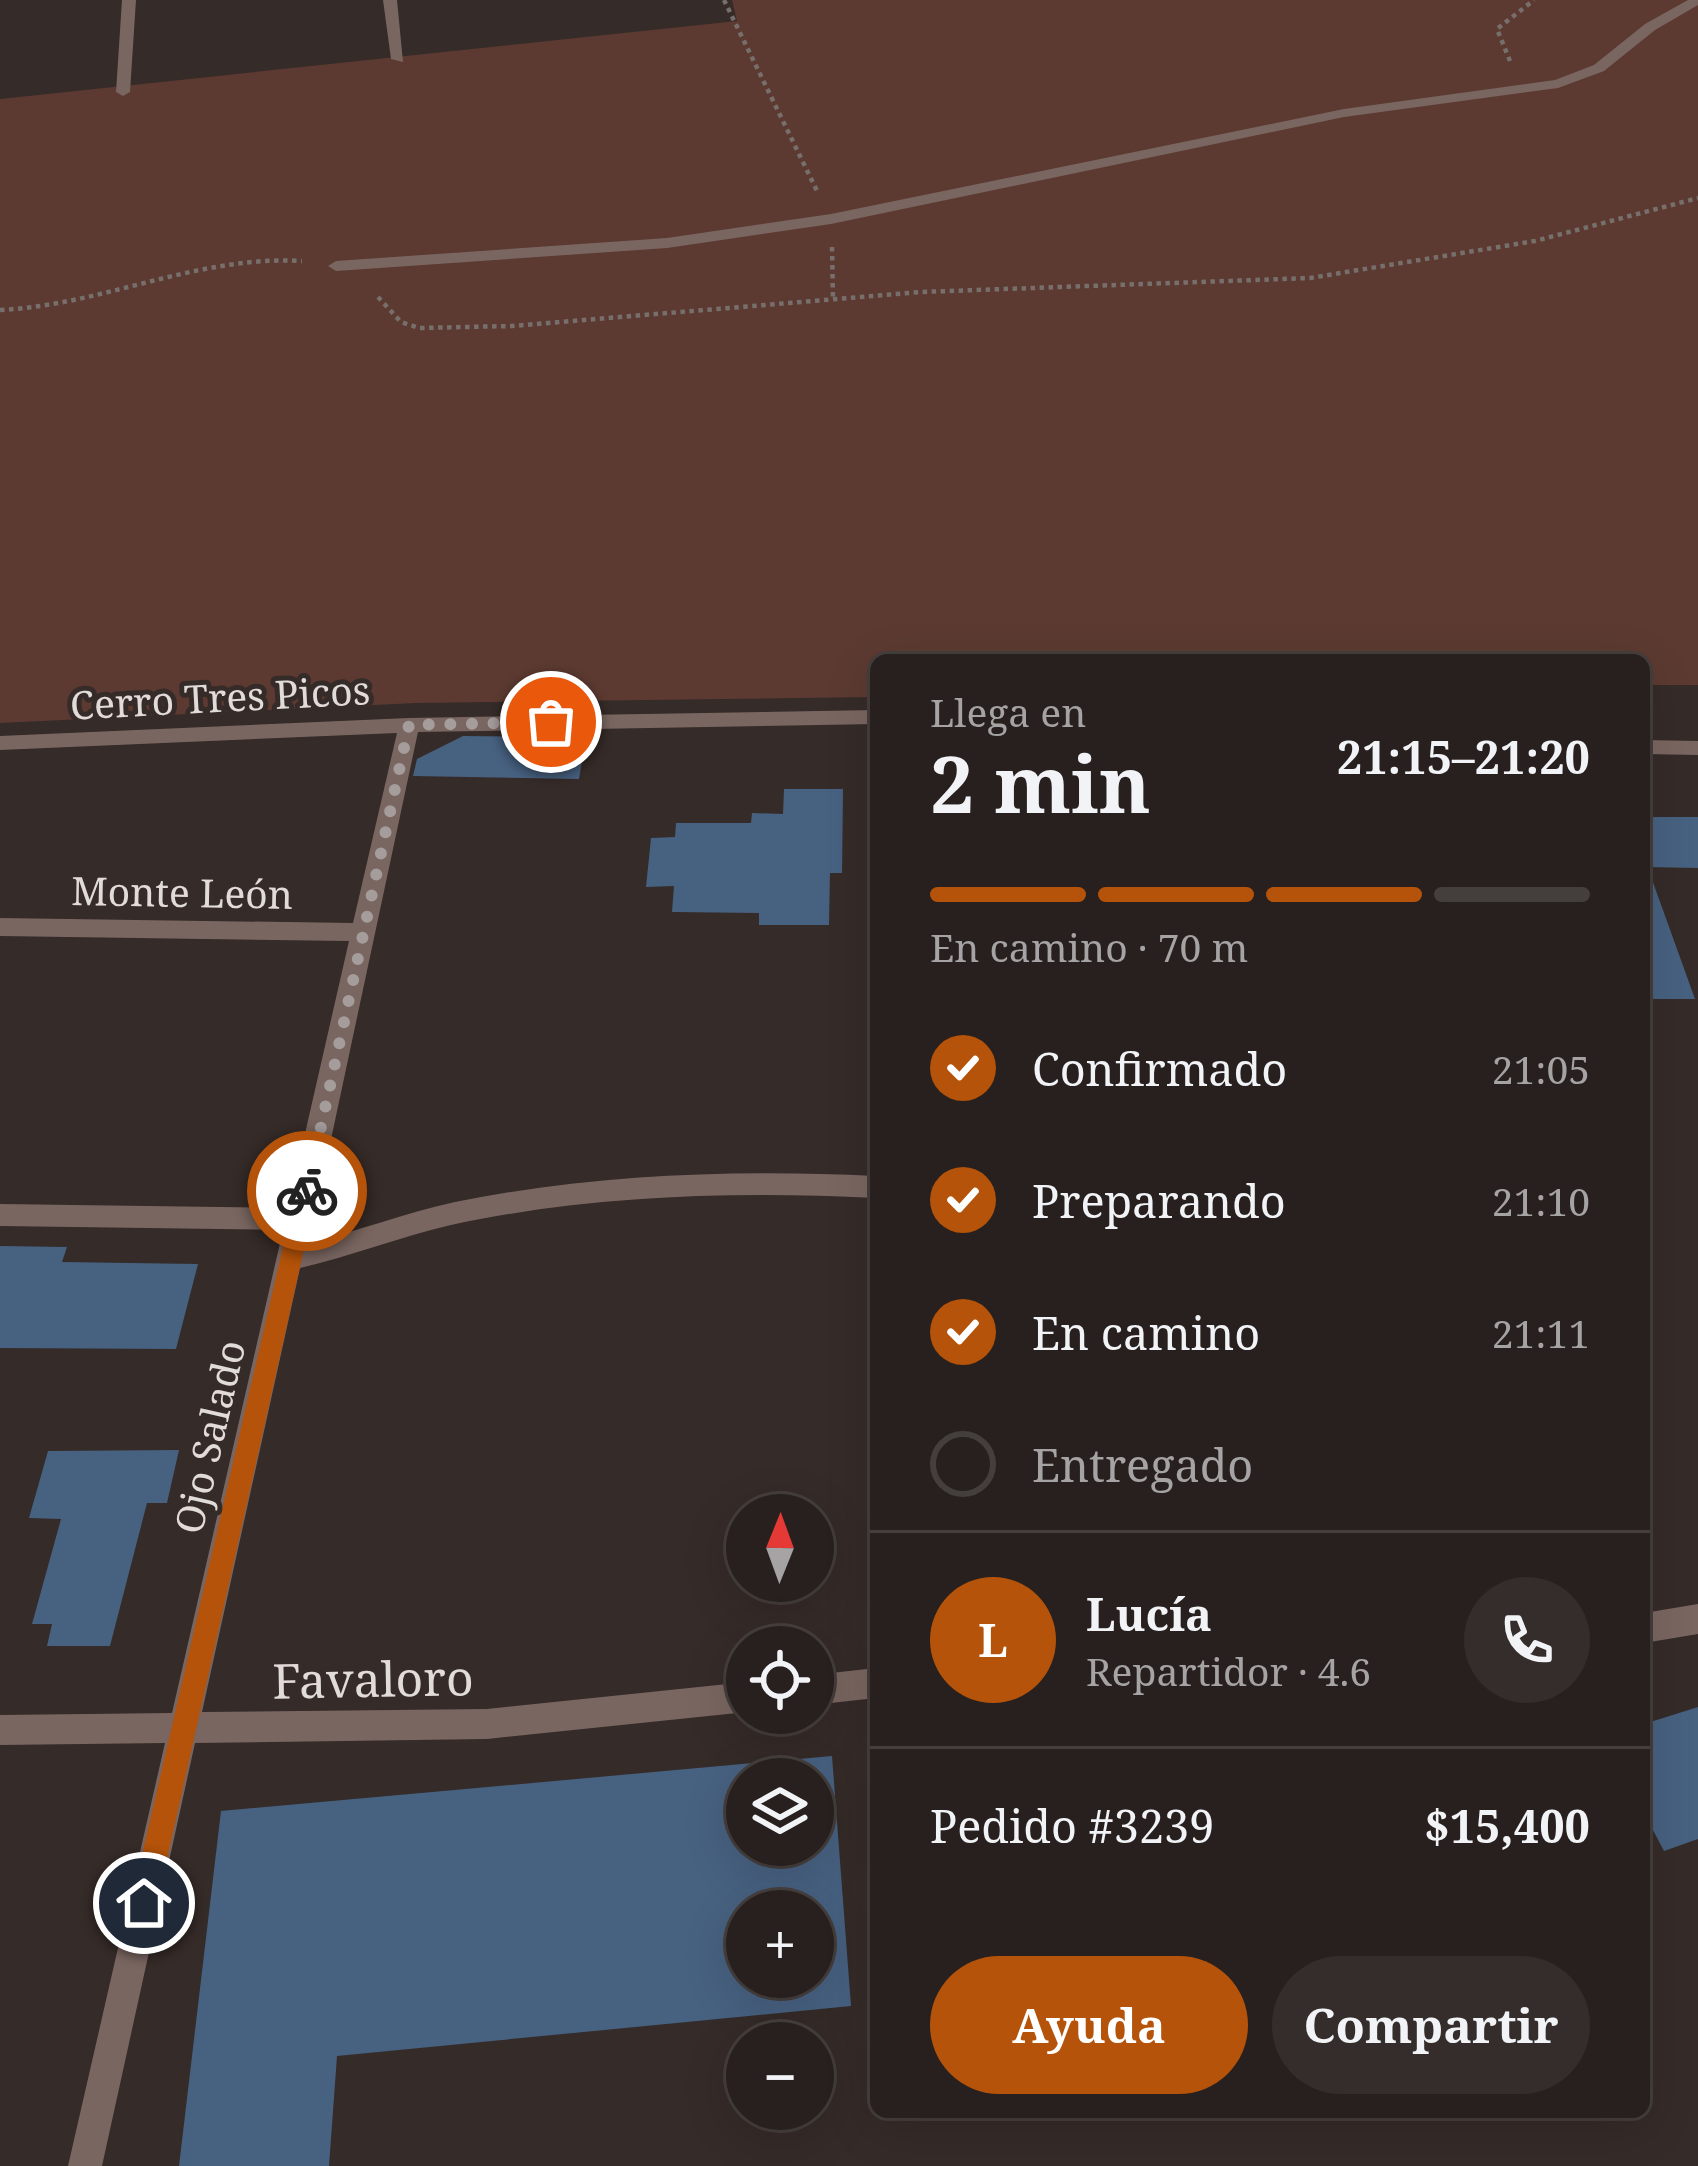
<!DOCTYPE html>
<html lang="es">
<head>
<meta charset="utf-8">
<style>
  :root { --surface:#28201e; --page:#342d2b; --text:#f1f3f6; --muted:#a5a3a4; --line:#443e3c; --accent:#b45309 }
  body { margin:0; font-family:"Noto Serif",serif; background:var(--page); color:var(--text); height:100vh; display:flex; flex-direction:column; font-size:45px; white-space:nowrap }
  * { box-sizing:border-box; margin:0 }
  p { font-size:39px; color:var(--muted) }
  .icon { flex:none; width:66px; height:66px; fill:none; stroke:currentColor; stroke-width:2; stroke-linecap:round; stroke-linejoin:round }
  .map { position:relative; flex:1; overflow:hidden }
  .panel { position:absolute; left:870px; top:654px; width:780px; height:1464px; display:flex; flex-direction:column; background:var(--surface); border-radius:18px; box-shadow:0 12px 48px #0002,0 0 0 3px var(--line) }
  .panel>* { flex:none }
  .needle { width:78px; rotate:1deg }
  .buttons { position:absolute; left:726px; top:1494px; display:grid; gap:24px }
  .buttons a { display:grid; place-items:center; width:108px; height:108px; border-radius:50%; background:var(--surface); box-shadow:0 12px 48px #0002,0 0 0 3px var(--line); font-size:60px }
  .pin { position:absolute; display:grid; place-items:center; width:102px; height:102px; color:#fff; margin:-51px; border:6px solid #fff; border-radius:50%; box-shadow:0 3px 12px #0007 }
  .courier { position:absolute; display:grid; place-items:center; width:120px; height:120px; margin:-60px; border:9px solid #b45309; border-radius:50%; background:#fff; color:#222; box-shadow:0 3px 15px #0007 }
  .headline em { font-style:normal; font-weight:700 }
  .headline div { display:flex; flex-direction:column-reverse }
  .headline { display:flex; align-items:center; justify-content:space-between; height:204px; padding:0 60px }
  h1 { font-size:78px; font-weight:700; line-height:90px }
  .bar { display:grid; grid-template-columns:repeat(4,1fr); gap:18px 12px; align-content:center; height:144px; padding:0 60px }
  .bar i { height:15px; border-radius:9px; background:var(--line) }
  .bar .selected { background:var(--accent) }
  .bar p { grid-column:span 4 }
  .line { display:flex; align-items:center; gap:30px; padding:0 60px; border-top:3px solid var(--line) }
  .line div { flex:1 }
  .round { display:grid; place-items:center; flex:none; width:126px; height:126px; border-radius:63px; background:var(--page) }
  ol { padding:0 60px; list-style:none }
  li { display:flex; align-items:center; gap:36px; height:132px }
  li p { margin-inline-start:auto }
  li .icon { padding:12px; border-radius:50%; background:var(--accent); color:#fff; stroke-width:4 }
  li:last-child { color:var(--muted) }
  li i { width:66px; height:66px; border:6px solid var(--line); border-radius:50% }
  .action { display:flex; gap:24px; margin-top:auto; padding:24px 60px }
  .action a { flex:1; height:138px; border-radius:72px; background:var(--accent); color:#fff; font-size:48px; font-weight:700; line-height:138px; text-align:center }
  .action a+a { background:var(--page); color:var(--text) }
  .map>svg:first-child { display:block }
</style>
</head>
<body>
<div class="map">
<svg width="1698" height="2166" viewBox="0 0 1698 2166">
  <rect width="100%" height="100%" fill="#352b28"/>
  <path fill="#5c3a31" d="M732,0H1698V685H1644V660H876V697L416,703L0,723V99L737,21Z"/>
  <path fill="#476180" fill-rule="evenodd" d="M463,736L586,737L579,779L413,776L417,759Z
    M784,789H843L842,873H830L829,925H759V913L672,912L674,886L646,887L651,838L675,837L676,823H751L752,813L783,814Z
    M1644,817H1698V868L1644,867Z
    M1650,874L1695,999H1644V875Z
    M0,1246L67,1247L62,1262L198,1264L176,1349L0,1348Z
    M179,1450L167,1503H147L110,1646H47L52,1624H32L61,1519L29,1518L48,1451Z
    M1698,1707V1839L1664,1851L1644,1813V1724Z
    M832,1756L851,2006L337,2056L329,2166H179L221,1811ZM747,1779H813V1845H747ZM747,1911H813V1977H747Z"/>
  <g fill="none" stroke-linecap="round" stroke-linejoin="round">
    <path stroke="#776f6c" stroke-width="4.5" stroke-dasharray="4.5 4.5" stroke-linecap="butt" d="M724,0L818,193
      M1510,61L1497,29L1534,0
      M832,247L833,299
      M378,297L401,322L419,328L512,326L921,292L1310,278L1535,241L1698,198
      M0,310C104,305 197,255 302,261"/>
    <path fill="#7a6661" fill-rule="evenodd" d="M122,0H136L130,92L123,96L116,92Z
      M383,0H397L403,62L391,59Z
      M1688,0H1698V5L1655,30L1604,71L1558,88L1344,117L831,224L667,248L336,271L328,266L336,261L667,238L831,214L1344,109L1555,80L1594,65L1645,24Z
      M876,710V724L418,732L314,1219L305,1244C356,1232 404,1213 455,1202C593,1174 736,1169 876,1176V1198C735,1191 590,1195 451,1225C400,1237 351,1256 300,1268L202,1712L487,1709L747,1682V1712L487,1739L195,1743L102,2166H68L165,1743L0,1745V1715L172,1713L283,1230L0,1226V1204L288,1208L349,941L0,936V918L353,923L397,733L0,750V736L409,718Z
      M1644,740L1698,741V755L1644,754Z
      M1698,1604V1634L1644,1643V1613Z
      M876,1668V1698L813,1705V1675Z"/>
  </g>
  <path fill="#b45309" d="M307,1182L317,1191L157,1903L144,1916L131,1903L296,1191Z"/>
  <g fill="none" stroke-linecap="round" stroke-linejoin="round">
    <path stroke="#a59d9b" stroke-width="12" stroke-dasharray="0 21.6" d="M307,1191L409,725L551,722"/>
  </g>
  <g text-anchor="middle" stroke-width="10" stroke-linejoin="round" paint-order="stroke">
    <g font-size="39" fill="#e1dbd9" stroke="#352b28">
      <text transform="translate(220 698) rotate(-3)" y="14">Cerro Tres Picos</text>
      <text transform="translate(182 893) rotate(1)" y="14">Monte León</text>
      <text transform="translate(210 1437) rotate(-77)" y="14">Ojo Salado</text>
    </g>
    <g font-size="48" fill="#e1dbd9" stroke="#352b28">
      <text transform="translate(373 1680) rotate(-1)" y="17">Favaloro</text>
    </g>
  </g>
</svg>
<div class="buttons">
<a><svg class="needle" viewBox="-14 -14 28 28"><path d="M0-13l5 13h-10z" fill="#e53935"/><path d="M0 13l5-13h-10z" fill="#a5a3a4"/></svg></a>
<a><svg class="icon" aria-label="locate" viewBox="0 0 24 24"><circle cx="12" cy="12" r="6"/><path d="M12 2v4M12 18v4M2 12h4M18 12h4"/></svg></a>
<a><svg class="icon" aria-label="layers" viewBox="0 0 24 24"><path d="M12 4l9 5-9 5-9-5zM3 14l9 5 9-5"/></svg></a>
<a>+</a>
<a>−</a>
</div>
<div class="pin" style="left:551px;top:722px;background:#ea580c"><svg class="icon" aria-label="bag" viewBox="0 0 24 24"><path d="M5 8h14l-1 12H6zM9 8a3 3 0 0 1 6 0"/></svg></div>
<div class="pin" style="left:144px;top:1903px;background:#1f2937"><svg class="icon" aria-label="home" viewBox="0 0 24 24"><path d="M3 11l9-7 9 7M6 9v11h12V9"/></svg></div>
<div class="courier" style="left:307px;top:1191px"><svg class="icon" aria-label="bike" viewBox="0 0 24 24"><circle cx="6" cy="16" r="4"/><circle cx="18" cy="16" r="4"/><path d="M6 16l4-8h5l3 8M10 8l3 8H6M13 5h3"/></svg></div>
<section class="panel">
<div class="headline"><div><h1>2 min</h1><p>Llega en</p></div><em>21:15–21:20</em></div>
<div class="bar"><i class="selected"></i><i class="selected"></i><i class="selected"></i><i></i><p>En camino · 70 m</p></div>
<ol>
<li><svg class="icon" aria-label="check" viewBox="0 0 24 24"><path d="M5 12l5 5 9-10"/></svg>Confirmado<p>21:05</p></li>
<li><svg class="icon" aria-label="check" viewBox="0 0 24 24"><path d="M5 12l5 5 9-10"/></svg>Preparando<p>21:10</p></li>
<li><svg class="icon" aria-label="check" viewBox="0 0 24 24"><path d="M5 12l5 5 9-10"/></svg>En camino<p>21:11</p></li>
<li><i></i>Entregado</li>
</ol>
<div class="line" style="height:216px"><b class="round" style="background:var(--accent);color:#fff">L</b><div><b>Lucía</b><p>Repartidor · 4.6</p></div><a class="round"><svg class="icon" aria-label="phone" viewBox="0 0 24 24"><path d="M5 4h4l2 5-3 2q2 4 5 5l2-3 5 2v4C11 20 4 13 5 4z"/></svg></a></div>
<div class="line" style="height:156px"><div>Pedido #3239</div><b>$15,400</b></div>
<div class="action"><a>Ayuda</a><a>Compartir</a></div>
</section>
</div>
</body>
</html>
